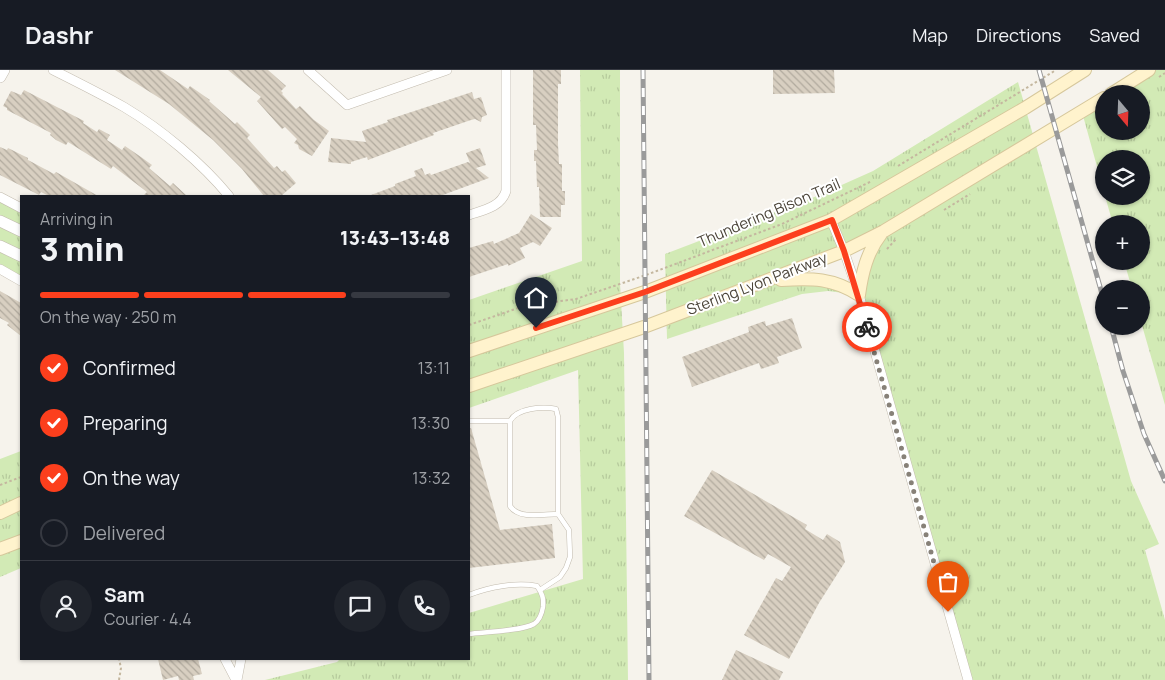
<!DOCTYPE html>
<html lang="en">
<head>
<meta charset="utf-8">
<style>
  :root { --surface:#171b24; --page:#20242c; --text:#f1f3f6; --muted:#9ea1a6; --line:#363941; --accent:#fc3f1d }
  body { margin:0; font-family:Manrope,sans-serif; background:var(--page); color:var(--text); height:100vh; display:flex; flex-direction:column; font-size:19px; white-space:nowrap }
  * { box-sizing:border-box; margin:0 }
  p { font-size:16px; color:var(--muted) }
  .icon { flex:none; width:28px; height:28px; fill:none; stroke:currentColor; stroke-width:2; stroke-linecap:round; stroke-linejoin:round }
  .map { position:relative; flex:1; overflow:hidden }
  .sheet { position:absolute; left:20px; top:125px; width:450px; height:465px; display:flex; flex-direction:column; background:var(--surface); border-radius:0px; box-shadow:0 1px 4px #0004 }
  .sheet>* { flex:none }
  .needle { width:32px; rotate:161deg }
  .fabs { position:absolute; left:1095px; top:15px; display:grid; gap:10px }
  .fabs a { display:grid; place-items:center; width:55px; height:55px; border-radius:50%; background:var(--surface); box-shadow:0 1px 4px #0004; font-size:25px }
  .pin { position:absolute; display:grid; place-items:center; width:42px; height:42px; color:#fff; margin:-51px -21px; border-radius:50% 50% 50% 0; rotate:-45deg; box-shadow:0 0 5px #0007 }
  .pin .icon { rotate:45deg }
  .courier { position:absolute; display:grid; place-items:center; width:50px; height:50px; margin:-25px; border:4px solid #fc3f1d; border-radius:50%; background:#fff; color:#222; box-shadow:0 1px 6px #0007 }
  .overview em { font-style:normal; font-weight:800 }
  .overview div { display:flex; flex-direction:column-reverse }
  .overview { display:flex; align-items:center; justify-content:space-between; height:85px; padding:0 20px }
  h1 { font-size:32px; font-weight:800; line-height:38px }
  .bar { display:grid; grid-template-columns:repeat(4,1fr); gap:8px 5px; align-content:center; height:60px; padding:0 20px }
  .bar i { height:6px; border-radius:4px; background:var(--line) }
  .bar .on { background:var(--accent) }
  .bar p { grid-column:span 4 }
  .line { display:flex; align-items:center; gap:12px; padding:0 20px; border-top:1px solid var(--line) }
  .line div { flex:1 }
  .round { display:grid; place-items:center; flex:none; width:52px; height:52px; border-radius:26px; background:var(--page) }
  ol { padding:0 20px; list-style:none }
  li { display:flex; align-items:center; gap:15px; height:55px }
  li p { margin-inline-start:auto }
  li .icon { padding:5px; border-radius:50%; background:var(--accent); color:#fff; stroke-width:4 }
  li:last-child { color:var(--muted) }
  li i { width:28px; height:28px; border:2px solid var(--line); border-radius:50% }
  header { display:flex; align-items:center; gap:30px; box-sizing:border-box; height:70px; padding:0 25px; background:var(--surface); border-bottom:1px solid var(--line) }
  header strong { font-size:24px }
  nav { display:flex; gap:28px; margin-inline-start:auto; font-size:18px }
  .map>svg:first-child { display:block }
</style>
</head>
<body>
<header>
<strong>Dashr</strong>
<nav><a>Map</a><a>Directions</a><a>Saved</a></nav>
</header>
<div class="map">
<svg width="1165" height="610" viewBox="0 0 1165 610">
  <defs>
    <pattern id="grass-tufts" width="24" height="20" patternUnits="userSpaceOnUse" patternTransform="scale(1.25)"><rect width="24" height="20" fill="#d2eab5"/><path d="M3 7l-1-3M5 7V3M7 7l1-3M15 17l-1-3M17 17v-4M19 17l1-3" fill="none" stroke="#b6ca9c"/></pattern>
    <pattern id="building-back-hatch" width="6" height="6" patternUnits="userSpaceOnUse" patternTransform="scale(1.25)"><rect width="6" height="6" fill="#d8cfc1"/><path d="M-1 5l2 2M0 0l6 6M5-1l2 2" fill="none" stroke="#b1aa9e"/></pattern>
  </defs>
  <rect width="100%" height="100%" fill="#f6f3ec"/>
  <path fill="url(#grass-tufts)" fill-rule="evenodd" d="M580,0H620V214L624,283L628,610H265L337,592L340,589H469V543L583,509L578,300L469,338V230L582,191Z
    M1149,0H1165V335L1141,252V219H1132L1124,191H1141V154H1113L1105,126H1141V89H1104V122L1082,42L1104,28V61H1141V24H1111Z
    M1018,12L1131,411L1159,474L1145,480L1165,550V610H968L859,225L828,221L802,224L667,269L665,184L817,126L873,101ZM883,163L858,225L800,209L771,210Z
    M0,127L21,138V211L0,199Z
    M21,381V498L0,507V389Z"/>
  <path fill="url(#building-back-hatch)" d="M115,0H160L188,19L190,16L210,30L209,31L235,54L237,52L250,65L247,68L274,98L277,96L282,102L285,100L296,113L281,126H264L242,99L213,70L169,34Z
    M228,0H268L286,16L281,21L283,23L282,24L296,39L300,36L314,50L329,61L312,86L299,79L298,75L294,73L297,69L285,57L282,59L257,31L261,27Z
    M533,0H561V14H558V74L559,94H562V121H565V135H561V147H540L539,117H537L536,91H534V80H537L536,55H533Z
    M773,0H834L835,23L773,24Z
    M24,20L84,51L83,53L97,62L99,59L110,65L107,70L122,80L125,76L141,87L152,95L149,98L170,116L173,113L187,126H143L147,122L113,96L111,99L68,72L66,75L56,70L50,65L51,63L7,40V38L3,36L11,21L21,25Z
    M472,22L474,29L481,27L487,45L482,47L481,52L475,49L471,50L433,63L434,65L368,90L367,87L351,92V94L328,92L331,68L366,72L362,61L388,52L387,50Z
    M0,77L7,80L8,78L28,88V90L54,104L56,102L98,126H49L41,122L39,125L0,105Z
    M480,78L486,95L476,98L489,108L440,126H371V125L395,116V114L416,106L414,101L422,98L425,105L430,103L431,105L468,92L470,93L466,83Z
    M531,144L552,158L540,176L533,172L520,178L525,188L508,196V194L469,207V178L493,171L494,174L519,163Z
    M0,221L21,233V266L7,255L9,253L0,248Z
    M792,248L802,278L777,287L779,293L761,299L759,293L692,317L682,287L749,262L748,257L765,251L766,256Z
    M471,358L500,460L552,454L555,488L469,498V359Z
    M712,400L807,455L805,459L823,470L827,464L840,472L845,492L819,533L789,589L744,565L776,508L782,511L791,497L768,484L764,490L684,446Z
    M736,580L783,602L779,610H722Z
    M158,589H198L202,604L193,606L194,610H179L178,606L163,610Z"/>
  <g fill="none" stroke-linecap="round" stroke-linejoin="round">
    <g stroke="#c2bbae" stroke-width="5.5">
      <path id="service" d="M469,351H510
        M540,520L560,507L566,498L570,487L569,460L558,444V347L556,339C543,336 517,338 510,351V436C519,450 544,444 558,444
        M469,525C489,517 516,512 537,516C542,523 544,528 543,537C542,543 540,550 534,554C522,561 484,562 469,564"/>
    </g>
    <g stroke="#c2bbae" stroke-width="10">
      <path id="minor" d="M53,0C77,12 101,24 124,37C161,59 202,93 229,126
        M308,0L347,35L447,0
        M0,127L21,138
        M469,145C484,140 501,137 506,121V0
        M831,150L844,181L859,225L968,610
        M0,199L21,211
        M225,589L236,610
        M237,610L241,589"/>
    </g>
    <g stroke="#c2bbae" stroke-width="12">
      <path id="tertiary" d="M0,7L4,0
        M0,151L21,161
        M0,176L21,186"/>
    </g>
    <g stroke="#d6c79b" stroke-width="14">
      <path id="secondary" d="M1111,24L1149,0
        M781,210C812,208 833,208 859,225C862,203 867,182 881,164
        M469,281L645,222L831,150L1025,38L1085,0
        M469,316L644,257L844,181L884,161L1104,28
        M0,443L21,433
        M0,479L21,471"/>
    </g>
    <path stroke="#c4b79f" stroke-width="2" stroke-dasharray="2.5 2.5" stroke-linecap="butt" d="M1159,7L1165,3
      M898,96L1056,0
      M944,140L970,124
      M887,179L897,168
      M469,255L524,236L576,229L646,205L782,154L872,111
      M0,415L21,407
      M119,610L121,598L119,589"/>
    <use href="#service" stroke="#fff" stroke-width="4.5"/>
    <use href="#minor" stroke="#fff" stroke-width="9"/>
    <use href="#tertiary" stroke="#fff" stroke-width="11"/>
    <use href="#secondary" stroke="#fff3cd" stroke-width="12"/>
    <g stroke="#9a9a9a" stroke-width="5">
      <path id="rail" d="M643,0L649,610
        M1039,0L1104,231
        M1111,256L1123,301L1144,364L1165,411"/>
    </g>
    <use href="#rail" stroke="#fff" stroke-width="3" stroke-dasharray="9" stroke-linecap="butt"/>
  </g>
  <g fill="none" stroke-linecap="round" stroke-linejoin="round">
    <path stroke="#878178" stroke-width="5" stroke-dasharray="0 9" d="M867,257L948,542"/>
    <path stroke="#fc3f1d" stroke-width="6" d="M536,258L645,222L832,150L844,181L867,257"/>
  </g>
  <g text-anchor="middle" stroke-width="4" stroke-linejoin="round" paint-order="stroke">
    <g font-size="15" fill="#4b4439" stroke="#fff">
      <text transform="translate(769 143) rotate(-23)" y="5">Thundering Bison Trail</text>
      <text transform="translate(757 214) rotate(-21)" y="5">Sterling Lyon Parkway</text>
    </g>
  </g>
</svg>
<div class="fabs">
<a><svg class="needle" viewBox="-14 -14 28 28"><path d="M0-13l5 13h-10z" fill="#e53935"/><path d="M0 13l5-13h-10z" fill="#9ea1a6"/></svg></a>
<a><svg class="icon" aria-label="layers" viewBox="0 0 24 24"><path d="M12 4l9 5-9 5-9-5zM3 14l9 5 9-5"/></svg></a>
<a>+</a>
<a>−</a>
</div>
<div class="pin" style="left:948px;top:542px;background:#ea580c"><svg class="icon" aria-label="bag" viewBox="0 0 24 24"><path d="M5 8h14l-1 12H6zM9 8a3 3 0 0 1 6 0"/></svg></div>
<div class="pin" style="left:536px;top:258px;background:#1f2937"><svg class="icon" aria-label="home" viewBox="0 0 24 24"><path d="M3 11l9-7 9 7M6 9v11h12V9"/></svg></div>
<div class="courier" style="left:867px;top:257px"><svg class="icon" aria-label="bike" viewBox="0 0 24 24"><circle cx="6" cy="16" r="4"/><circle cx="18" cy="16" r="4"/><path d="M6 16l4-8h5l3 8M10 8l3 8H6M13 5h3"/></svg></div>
<section class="sheet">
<div class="overview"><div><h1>3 min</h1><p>Arriving in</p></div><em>13:43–13:48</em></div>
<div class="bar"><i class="on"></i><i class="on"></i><i class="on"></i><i></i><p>On the way · 250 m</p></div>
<ol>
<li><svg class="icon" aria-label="check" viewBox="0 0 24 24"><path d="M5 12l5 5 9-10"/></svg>Confirmed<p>13:11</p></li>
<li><svg class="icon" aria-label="check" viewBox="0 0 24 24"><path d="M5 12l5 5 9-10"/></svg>Preparing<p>13:30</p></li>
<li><svg class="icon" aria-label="check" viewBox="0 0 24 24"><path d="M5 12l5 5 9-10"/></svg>On the way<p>13:32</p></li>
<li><i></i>Delivered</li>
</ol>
<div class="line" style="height:90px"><a class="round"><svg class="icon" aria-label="person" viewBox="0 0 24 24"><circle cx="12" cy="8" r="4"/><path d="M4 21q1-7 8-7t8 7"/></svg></a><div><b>Sam</b><p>Courier · 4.4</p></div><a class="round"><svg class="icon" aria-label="chat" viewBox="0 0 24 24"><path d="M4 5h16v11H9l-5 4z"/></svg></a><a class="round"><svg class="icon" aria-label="phone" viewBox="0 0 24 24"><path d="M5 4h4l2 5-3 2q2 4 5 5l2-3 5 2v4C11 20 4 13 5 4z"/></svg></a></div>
</section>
</div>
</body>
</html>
